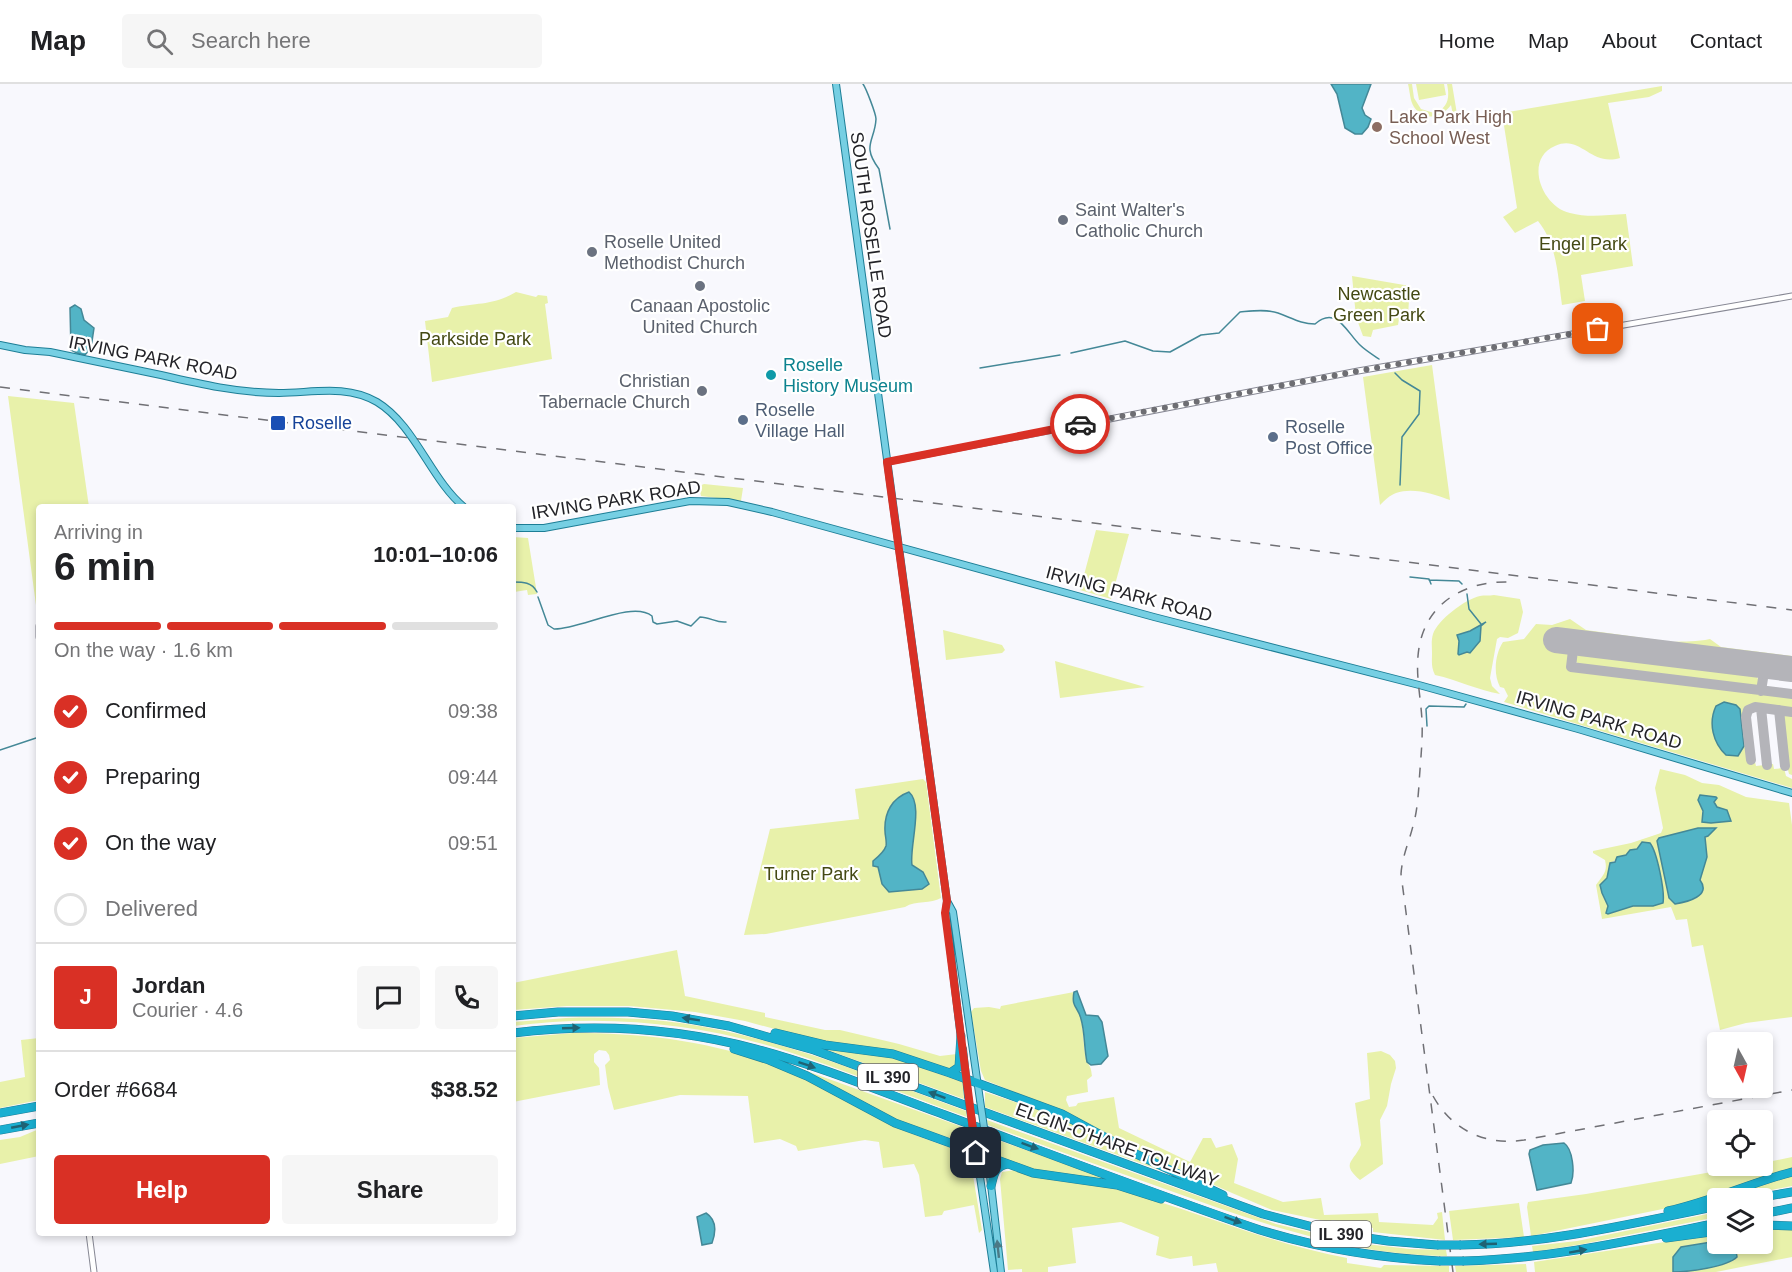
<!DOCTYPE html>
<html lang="en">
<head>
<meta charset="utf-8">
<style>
  :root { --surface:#fff; --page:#f6f6f6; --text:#202124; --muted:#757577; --line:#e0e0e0; --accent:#d93025 }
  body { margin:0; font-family:Helvetica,sans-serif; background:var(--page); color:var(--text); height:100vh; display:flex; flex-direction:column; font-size:22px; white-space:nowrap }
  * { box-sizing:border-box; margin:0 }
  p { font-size:20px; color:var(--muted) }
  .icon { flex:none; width:33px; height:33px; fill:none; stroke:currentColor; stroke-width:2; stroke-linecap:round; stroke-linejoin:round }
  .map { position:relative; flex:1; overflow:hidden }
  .sheet { position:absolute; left:36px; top:420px; width:480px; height:732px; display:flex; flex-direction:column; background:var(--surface); border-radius:6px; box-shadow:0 3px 9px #0003 }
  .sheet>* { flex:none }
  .needle { width:39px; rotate:172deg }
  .controls { position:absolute; left:1707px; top:948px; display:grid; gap:12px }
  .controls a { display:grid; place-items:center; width:66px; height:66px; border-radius:6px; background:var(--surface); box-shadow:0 3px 9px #0003; font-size:30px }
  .pin { position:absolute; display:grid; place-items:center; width:51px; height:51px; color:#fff; margin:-26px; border-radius:12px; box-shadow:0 3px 9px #0006 }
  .courier { position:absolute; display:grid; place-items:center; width:60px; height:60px; margin:-30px; border:4px solid #d93025; border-radius:50%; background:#fff; color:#222; box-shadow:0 2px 8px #0007 }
  .summary em { font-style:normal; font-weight:600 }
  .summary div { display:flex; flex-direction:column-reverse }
  .summary { display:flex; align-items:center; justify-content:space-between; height:102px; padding:0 18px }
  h1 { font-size:39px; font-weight:600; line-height:45px }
  .bar { display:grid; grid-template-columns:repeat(4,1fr); gap:9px 6px; align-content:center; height:72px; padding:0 18px }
  .bar i { height:8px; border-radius:4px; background:var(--line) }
  .bar .selected { background:var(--accent) }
  .bar p { grid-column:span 4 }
  .line { display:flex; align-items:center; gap:15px; padding:0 18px; border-top:2px solid var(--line) }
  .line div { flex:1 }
  .round { display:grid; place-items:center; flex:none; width:63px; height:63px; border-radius:6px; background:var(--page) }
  ol { padding:0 18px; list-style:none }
  li { display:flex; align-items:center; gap:18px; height:66px }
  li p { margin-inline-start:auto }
  li .icon { padding:6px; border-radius:50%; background:var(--accent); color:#fff; stroke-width:4 }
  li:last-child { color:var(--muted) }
  li i { width:33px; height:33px; border:3px solid var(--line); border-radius:50% }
  .primary-button { display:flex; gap:12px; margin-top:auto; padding:12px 18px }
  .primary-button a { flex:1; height:69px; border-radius:6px; background:var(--accent); color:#fff; font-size:24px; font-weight:600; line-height:69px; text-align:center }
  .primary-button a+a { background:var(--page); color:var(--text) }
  header { display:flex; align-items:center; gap:36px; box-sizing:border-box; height:84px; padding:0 30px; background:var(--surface); border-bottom:2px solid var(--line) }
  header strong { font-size:28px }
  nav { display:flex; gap:33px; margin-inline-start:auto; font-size:21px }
  .search { width:420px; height:54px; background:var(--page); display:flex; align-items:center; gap:15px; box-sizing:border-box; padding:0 21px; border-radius:6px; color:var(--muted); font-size:22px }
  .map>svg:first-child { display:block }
</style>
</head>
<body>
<header>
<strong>Map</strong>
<div class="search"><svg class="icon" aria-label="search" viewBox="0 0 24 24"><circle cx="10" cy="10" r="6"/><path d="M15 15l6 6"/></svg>Search here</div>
<nav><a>Home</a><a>Map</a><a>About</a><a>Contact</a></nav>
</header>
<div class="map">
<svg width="1792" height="1188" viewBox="0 0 1792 1188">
  <rect width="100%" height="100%" fill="#f8f8fd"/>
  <path fill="#e8f1aa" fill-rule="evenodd" d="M1408,0H1412L1414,14L1421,25L1434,29C1448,24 1450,14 1447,0H1452L1457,30L1453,31L1451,21C1442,34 1424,38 1414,23C1410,17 1410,8 1408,0Z
    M1416,0H1444L1446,11L1419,16Z
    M1662,2V7L1649,13L1608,19L1620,74C1590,83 1581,50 1555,62C1524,75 1541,122 1570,129C1588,134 1607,131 1626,130L1633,182L1581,191L1585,217L1562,221C1558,193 1557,160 1538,137L1515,149L1503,133L1517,124L1502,29Z
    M1352,192L1410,202L1408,231H1402L1399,235L1398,241L1373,246L1371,253L1363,252L1356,233Z
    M516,208L536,213L538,211L547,212L548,219L545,220L552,275L432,298L425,237L448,233L452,224C478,218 492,222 516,208Z
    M1432,281L1450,416C1434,410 1413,403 1396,409C1390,411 1384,417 1380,421L1363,293Z
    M8,312L74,319L89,423H39L38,536Z
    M704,400L743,404L741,417L701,412L699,402Z
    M1096,446L1129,450L1111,515L1080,506Z
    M513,453L528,454L537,510L528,511L527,506L514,508L513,511Z
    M1494,511L1520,515L1523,528L1518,549L1508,554L1500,553L1497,555L1490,594L1492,602L1500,610C1477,606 1458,596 1435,591C1431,583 1432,578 1432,569C1432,562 1431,557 1433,550C1438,536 1465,515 1480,512C1484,511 1489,512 1494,511Z
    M1570,535L1586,546L1672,558C1685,557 1697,558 1710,555L1721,563L1792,572V577L1556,547L1553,563L1570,566L1568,586L1792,614V625L1759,621L1749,622C1736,635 1746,662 1749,678H1755L1756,682L1773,680L1774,685L1784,684L1786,692L1792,695V704L1504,618L1508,612L1504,604L1500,603C1493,590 1495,570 1503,558L1524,555L1536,540L1552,541Z
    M943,546L1002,561L1005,566L1002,569L946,576Z
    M1581,568L1752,589L1756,591L1759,597L1758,601L1753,603L1579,580L1576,578L1575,574Z
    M1055,577L1145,603L1060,614Z
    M1784,629L1792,630V691L1789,690L1788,686L1782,632Z
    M1660,685L1685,691L1702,699L1719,701L1746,713L1789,719L1792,741V933L1746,939L1720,946L1703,861L1692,863L1687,835L1676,836L1671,823L1602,835L1596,801C1603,791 1608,788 1605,776L1593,769V767L1631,759L1661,749L1663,744L1655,704ZM1702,721L1727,726L1731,737L1702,738ZM1698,744L1712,747L1708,752L1705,753L1707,773L1701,791L1697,814L1682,817L1657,757L1659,754ZM1637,765L1654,768C1661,786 1656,804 1653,822H1633L1612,829L1604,815L1601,801L1607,794L1610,779Z
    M923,695L926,698L941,814C931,820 916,816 905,823L766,850L744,851L770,745L859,735L855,705Z
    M677,866L685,912L765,929V933L825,946H840L899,960L940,972L957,970L956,982L949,985L895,967L815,956L745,937L695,928L629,922H567L513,926V899Z
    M1074,908C1071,925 1078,923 1081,935C1084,948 1083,962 1086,974C1088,982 1091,980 1092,992L1087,996L1088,1008L1067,1012L1066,1016L1069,1023L1076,1022L1078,1019L1114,1013L1119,1044L1190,1078L1203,1054H1211L1216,1064L1232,1060L1238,1075L1234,1099L1283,1118L1321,1114L1324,1131L1378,1129L1379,1138L1433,1141L1438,1134L1437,1129L1442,1128L1445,1156L1373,1148V1144L1332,1136L1330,1138L1272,1126L1232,1109L1150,1072L1078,1034L985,996L981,987L971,928L974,924L989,923L1000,925L1001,922Z
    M566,934C624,932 681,936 738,950C816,968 891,1000 966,1027L967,1033C906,1011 845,986 783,966C697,939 603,930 513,942V938Z
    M573,949C649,949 721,958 791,988C822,1001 850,1020 879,1035C905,1048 933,1058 960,1067L970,1073L982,1146L979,1149L974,1121L944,1127L942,1131L925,1133L919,1091L914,1080L883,1084L879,1058L865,1056L798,1067L796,1062L780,1055L754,1059L748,1012L680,1011L614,1026L608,1003L605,981L610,976L609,971L606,967L599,966L594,970V978L599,984L600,1001L513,1018V954Z
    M39,954V1016L0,1024V998L25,993L21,956Z
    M822,964L893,974L957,996L963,998L964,1015Z
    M1381,967L1390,971L1395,977L1396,984L1391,1000L1387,1022L1380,1036L1383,1080L1360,1096C1340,1079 1354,1078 1361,1061L1355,1019L1370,1015L1367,969Z
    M787,980L968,1045L970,1061L897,1036Z
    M985,1008L1069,1036L1176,1092L985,1023Z
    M987,1036L1276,1140L1357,1159L1410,1165L1446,1166L1447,1172C1350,1171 1259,1139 1168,1106C1108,1085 1048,1063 988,1041Z
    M39,1045V1072L0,1080V1056L20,1053Z
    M989,1053L1110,1096L1039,1088L993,1071Z
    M1792,1073V1086L1687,1120L1531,1152L1527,1123L1528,1118L1586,1110L1746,1082H1762L1763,1079Z
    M1015,1086C1051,1100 1090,1097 1127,1108C1201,1129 1271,1160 1347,1174V1179L1381,1184L1384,1181L1449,1182V1188H1218L1216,1179L1193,1182L1192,1172L1170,1175L1156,1171L1159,1153L1121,1138L1072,1144L1076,1179L1048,1183V1188H1022V1185L1008,1186L1000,1095L1002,1088Z
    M1792,1092V1102L1731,1114H1722L1757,1101Z
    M1519,1119L1524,1153L1453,1156L1449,1127Z
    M1717,1128V1133L1583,1160L1533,1168L1532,1162L1577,1157Z
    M1763,1144L1792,1145V1173L1716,1188H1684L1732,1177L1735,1160H1734H1762Z
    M1717,1150V1157L1681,1163L1673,1173V1188H1535L1534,1178Z
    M1526,1180L1527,1188H1456L1455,1182Z"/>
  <path fill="#52b4c6" stroke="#448897" stroke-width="1.5" d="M1331,0H1371L1362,24L1365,31L1371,35L1368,43L1362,50H1355L1345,44L1337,10Z
    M75,221L81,225L84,236L94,244L91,264L85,271L77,269L71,266L70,224Z
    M1486,538L1481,542L1480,557L1470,569L1467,568L1459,571L1458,570L1459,557L1457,551L1470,547Z
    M1724,618L1736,621L1740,625L1744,662L1738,672L1726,671C1713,659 1708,639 1716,622Z
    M909,708C924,721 909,763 912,781L923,788L929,800L922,805L889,808L882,800L878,783L873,782V777C878,773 884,768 886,762C887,757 885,752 885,747C884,729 892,714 909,708Z
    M1700,711L1716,713L1717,714L1714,718L1717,723L1727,726L1731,737L1711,739L1702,738L1703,727L1698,716Z
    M1698,744H1716L1708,752L1705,753L1707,773L1700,796C1712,812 1687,818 1675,820L1669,814L1657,757L1659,754Z
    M1642,758L1650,759C1657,768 1665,807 1663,819L1653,822H1633L1608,830L1606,829L1608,822L1602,809L1600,801L1607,794L1610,779L1615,778L1617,773L1626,771L1630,766L1637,765Z
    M1077,907L1086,931L1098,932L1102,938L1108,972L1101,980L1091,981L1087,978C1084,964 1085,948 1081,935C1078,922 1071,924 1074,908Z
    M1564,1059C1573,1065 1575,1089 1571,1099L1537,1106L1529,1070L1530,1066L1543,1061Z
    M706,1129C717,1136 716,1148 712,1159L702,1161L697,1133Z
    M1717,1157L1718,1160H1735L1737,1173C1727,1183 1688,1188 1673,1188V1173L1681,1163Z"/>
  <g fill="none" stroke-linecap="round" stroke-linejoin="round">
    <path stroke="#448897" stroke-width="1.5" d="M863,0C866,4 876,30 876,35C875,57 861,61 879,85L890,145
      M1071,269L1125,257L1153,267L1170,268L1201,251L1219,249L1240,228C1252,227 1266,225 1278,229C1292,234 1301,240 1315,240C1337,221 1347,249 1360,261C1365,266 1373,271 1379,275
      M980,284L1060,271
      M1395,289L1402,296L1420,307L1419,330L1402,353L1400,401
      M1410,493L1429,495L1431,500
      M1429,496L1459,497L1462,500
      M513,498C523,498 532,498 537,508
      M1467,510L1469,525L1481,540
      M538,513L548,541L554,545C579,546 632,516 652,532L653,538L657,540L677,537L691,542L700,533C710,533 716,539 726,538
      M1427,642L1426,625L1429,622L1464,623L1466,620
      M0,666L39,653"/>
    <path stroke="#b4b4b9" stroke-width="10" d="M1574,558L1571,583L1792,610
      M1761,607L1765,582
      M1761,624L1767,681
      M1779,626L1785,682
      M1751,676L1746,633L1748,626L1755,623L1792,628"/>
    <path stroke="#b4b4b9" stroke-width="26" d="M1556,556L1792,585"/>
    <g stroke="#878894" stroke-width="7">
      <path id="minor" d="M887,378L1358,287L1792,212
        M39,542V553
        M89,1149L94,1188"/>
    </g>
    <g stroke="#1d7e96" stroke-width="8">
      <path id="major" d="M836,0L947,817L946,829L961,955
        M0,261L25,266L50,268C87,276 124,283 161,291C200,300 239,309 279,309C312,309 346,300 377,318C415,341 431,396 464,423
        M513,444H544L690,417L728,418L772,428L1154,533L1419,601L1578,645L1792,709
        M947,817L953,828L980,1016
        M963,965L968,1012
        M974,1052L994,1188
        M986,1057L1001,1188"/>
    </g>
    <g stroke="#1d7e96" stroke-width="9">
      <path id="highway" d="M513,932L558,928H628L672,932L729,942L814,966L1263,1130L1340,1150L1388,1157L1437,1161
        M513,949C595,939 677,944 756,965C820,982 882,1008 945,1031C1050,1070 1154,1110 1260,1146C1319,1164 1378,1174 1439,1177
        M775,949L825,961L893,970L950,989L1062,1030L1134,1069L1223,1111
        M734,965L769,976L807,992L895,1039L1033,1089L1117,1101L1161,1115
        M950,989L959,983L961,952
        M0,1029L39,1022
        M0,1046L39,1039
        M991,1102C994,1091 994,1083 1007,1080
        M1757,1114L1792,1108
        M1668,1127C1710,1118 1750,1099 1792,1088
        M1762,1130L1792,1124
        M1762,1141L1792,1142
        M1666,1154L1718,1147
        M1461,1161C1548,1160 1633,1139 1718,1122
        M1464,1177C1550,1175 1633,1156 1718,1139"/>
    </g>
    <use href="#minor" stroke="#fff" stroke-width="5"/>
    <use href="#major" stroke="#76cfe3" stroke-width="6"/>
    <use href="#highway" stroke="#1aafd1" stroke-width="8"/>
    <path stroke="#707075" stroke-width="1.5" stroke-dasharray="10 10" stroke-linecap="butt" d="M0,303L1792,526
      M1433,1012C1452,1046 1485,1062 1524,1056L1792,1006
      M1453,1188L1401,790C1402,773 1409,758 1413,742C1417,728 1418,714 1419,701C1420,680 1423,658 1422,637C1421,615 1416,594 1418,572C1422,521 1463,496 1511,498"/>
    <g stroke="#1d7e96" stroke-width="8" stroke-linecap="butt">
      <path id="major-bridge" d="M968,1012L974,1052
        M980,1016L986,1057"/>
    </g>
    <g stroke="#1d7e96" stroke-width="9" stroke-linecap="butt">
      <path id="highway-bridge" d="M1437,1161H1461
        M1439,1177H1464"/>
    </g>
    <use href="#major-bridge" stroke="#76cfe3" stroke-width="6"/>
    <use href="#highway-bridge" stroke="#1aafd1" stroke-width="8"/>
  </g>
  <defs><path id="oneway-solid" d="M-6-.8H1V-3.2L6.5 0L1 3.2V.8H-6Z" transform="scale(1.5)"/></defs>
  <g fill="#1f6274">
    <use href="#oneway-solid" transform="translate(691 935) rotate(-171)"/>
    <use href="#oneway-solid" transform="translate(571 944) rotate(-2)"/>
    <use href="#oneway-solid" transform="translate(807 981) rotate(19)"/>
    <use href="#oneway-solid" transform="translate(937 1011) rotate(-160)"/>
    <use href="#oneway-solid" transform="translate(20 1042) rotate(-11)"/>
    <use href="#oneway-solid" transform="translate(1030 1062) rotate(20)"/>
    <use href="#oneway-solid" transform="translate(1233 1136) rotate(20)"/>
    <use href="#oneway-solid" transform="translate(1488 1160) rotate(178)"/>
    <use href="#oneway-solid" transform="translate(1578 1167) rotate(-10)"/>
  </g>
  <use fill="#4c7986" href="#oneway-solid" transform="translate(998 1165) rotate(-96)"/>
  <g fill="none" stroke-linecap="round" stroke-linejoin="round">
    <path stroke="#6e6e73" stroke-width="6" stroke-dasharray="0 10.8" d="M1080,340L1358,287L1598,245"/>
    <path stroke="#d93025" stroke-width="8" d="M976,1069L945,829L947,817L887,378L1080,340"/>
  </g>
  <circle fill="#8d6e63" stroke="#fff" stroke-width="2" cx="1377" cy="43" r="6"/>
  <g fill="#6b7280" stroke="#fff" stroke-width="2">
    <circle cx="1063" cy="136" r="6"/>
    <circle cx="592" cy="168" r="6"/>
    <circle cx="700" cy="202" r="6"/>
    <circle cx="702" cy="307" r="6"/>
  </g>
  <circle fill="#0f9aa8" stroke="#fff" stroke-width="2" cx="771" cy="291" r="6"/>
  <g fill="#5c6f8a" stroke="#fff" stroke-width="2">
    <circle cx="743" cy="336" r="6"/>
    <circle cx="1273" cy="353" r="6"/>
  </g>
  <rect fill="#1a4fb4" stroke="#fff" stroke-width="2" x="270" y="331" width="16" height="16" rx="3"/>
  <g text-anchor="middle" stroke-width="4.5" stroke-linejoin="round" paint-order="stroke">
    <g fill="#fff" stroke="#656568" stroke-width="1.5">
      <rect x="858" y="980" width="60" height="26" rx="4.5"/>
      <rect x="1311" y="1137" width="60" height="26" rx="4.5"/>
    </g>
    <g font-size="16" font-weight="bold" fill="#232328">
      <text x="888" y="999">IL 390</text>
      <text x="1341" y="1156">IL 390</text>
    </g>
    <g font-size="18" fill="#785e54" stroke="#fff" text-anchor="start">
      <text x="1389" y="39">Lake Park High<tspan x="1389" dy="21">School West</tspan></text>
    </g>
    <g font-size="18" fill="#5b616d" stroke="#fff" text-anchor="start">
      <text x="1075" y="132">Saint Walter's<tspan x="1075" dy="21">Catholic Church</tspan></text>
      <text x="604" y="164">Roselle United<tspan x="604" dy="21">Methodist Church</tspan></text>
      <text x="700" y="228" text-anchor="middle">Canaan Apostolic<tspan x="700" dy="21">United Church</tspan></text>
      <text x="690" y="303" text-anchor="end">Christian<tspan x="690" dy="21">Tabernacle Church</tspan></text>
    </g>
    <g font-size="18" fill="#232328" stroke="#fff">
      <text transform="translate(871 151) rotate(82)" y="6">SOUTH ROSELLE ROAD</text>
      <text transform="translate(153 274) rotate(11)" y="6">IRVING PARK ROAD</text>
      <text transform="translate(616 416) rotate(-9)" y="6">IRVING PARK ROAD</text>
      <text transform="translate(1129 510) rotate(15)" y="6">IRVING PARK ROAD</text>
      <text transform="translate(1599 636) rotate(16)" y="6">IRVING PARK ROAD</text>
      <text transform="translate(1117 1061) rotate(20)" y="6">ELGIN-O'HARE TOLLWAY</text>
    </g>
    <g font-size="18" fill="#444913" stroke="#fff">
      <text x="1583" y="166">Engel Park</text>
      <text x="1379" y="216">Newcastle<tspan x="1379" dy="21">Green Park</tspan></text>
      <text x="475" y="261">Parkside Park</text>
      <text x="811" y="796">Turner Park</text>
    </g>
    <g font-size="18" fill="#0d838f" stroke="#fff" text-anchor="start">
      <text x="783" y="287">Roselle<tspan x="783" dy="21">History Museum</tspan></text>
    </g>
    <g font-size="18" fill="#4e5e75" stroke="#fff" text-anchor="start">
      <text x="755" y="332">Roselle<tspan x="755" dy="21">Village Hall</tspan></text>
      <text x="1285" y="349">Roselle<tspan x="1285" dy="21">Post Office</tspan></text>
    </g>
    <g font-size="18" fill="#164399" stroke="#fff" text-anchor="start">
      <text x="292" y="345">Roselle</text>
    </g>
  </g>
</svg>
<div class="controls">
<a><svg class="needle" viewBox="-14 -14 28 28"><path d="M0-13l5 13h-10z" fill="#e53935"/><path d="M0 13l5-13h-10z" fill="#757577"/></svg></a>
<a><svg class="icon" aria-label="locate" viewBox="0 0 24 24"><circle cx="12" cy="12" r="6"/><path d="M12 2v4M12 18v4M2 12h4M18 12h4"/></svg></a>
<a><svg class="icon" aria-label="layers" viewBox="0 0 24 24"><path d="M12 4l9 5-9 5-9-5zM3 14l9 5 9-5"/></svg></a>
</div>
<div class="pin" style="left:1598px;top:245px;background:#ea580c"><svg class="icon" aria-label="bag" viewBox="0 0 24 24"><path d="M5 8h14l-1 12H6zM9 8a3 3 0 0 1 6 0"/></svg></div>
<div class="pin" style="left:976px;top:1069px;background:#1f2937"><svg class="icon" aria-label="home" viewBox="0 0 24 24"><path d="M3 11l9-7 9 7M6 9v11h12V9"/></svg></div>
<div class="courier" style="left:1080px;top:340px"><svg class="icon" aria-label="car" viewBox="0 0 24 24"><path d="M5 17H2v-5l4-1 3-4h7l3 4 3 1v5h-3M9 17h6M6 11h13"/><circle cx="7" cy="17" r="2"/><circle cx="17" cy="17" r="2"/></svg></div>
<section class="sheet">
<div class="summary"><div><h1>6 min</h1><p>Arriving in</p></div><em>10:01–10:06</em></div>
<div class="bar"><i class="selected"></i><i class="selected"></i><i class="selected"></i><i></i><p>On the way · 1.6 km</p></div>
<ol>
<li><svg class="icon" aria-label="check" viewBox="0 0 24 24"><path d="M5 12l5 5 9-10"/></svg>Confirmed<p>09:38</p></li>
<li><svg class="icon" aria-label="check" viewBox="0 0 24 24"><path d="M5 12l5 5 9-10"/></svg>Preparing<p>09:44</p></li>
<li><svg class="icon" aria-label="check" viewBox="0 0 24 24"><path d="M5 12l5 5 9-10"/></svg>On the way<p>09:51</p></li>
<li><i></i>Delivered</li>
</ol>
<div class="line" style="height:108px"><b class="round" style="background:var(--accent);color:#fff">J</b><div><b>Jordan</b><p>Courier · 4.6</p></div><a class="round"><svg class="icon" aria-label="chat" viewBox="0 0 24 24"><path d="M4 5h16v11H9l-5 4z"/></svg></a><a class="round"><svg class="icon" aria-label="phone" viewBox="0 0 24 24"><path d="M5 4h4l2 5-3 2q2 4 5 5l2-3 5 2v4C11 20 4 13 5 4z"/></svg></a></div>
<div class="line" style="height:78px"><div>Order #6684</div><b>$38.52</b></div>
<div class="primary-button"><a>Help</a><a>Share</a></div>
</section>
</div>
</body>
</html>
